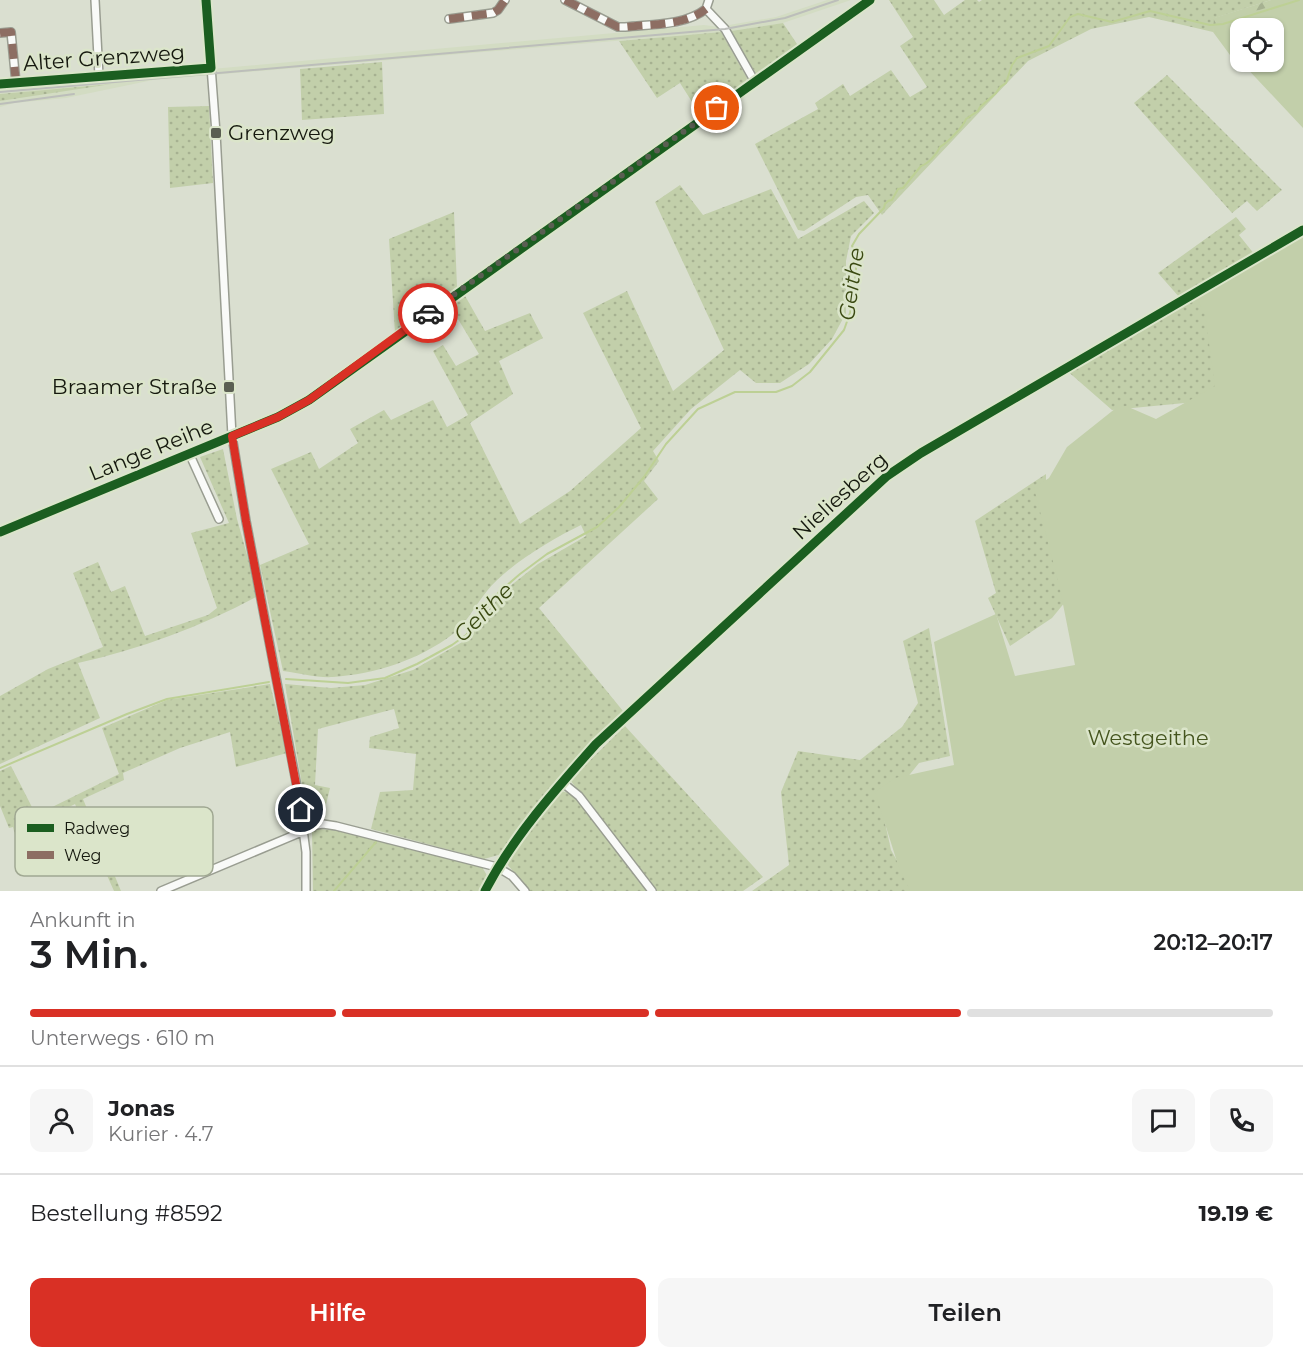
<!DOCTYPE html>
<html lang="de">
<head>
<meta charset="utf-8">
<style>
  :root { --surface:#fff; --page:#f6f6f6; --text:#202124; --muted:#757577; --line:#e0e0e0; --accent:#d93025 }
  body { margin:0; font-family:Montserrat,sans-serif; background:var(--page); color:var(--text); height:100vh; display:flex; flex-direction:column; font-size:22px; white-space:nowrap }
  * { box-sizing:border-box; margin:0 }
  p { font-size:20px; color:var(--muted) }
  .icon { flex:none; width:33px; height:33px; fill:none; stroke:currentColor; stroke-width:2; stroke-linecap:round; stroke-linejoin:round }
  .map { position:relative; height:891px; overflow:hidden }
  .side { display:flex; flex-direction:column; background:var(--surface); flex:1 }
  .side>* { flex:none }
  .fabs { position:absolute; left:1230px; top:18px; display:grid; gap:12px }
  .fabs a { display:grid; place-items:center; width:54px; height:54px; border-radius:12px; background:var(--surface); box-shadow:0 2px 4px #0004; font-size:30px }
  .pin { position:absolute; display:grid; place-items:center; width:51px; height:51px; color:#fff; margin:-26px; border:3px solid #fff; border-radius:50%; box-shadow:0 2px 6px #0007 }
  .courier { position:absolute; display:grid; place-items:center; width:60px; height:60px; margin:-30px; border:4px solid #d93025; border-radius:50%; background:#fff; color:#222; box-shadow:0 2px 8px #0007 }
  .headline em { font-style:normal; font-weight:600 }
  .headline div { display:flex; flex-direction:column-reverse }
  .headline { display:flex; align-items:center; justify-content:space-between; height:102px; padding:0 30px }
  h1 { font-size:39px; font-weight:600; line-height:45px }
  .bar { display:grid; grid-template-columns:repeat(4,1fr); gap:9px 6px; align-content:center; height:72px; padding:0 30px }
  .bar i { height:8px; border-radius:4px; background:var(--line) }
  .bar .current { background:var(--accent) }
  .bar p { grid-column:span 4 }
  .line { display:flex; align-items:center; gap:15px; padding:0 30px; border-top:2px solid var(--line) }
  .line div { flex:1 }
  .round { display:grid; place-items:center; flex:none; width:63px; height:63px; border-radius:12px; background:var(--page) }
  .cta { display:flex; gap:12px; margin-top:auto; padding:12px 30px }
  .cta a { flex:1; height:69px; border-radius:12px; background:var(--accent); color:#fff; font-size:24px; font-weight:600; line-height:69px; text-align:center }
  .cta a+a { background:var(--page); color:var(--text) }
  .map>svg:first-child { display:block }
</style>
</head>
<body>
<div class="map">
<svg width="1303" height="891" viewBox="0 0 1303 891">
  <defs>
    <pattern id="grass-dots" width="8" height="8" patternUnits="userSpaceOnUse" patternTransform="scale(1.5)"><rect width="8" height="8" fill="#c2cfaa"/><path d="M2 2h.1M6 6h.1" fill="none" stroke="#a6b191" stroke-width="1.8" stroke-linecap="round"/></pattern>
    <pattern id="forest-firs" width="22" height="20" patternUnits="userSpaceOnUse" patternTransform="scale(1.5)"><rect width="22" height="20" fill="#c2cfaa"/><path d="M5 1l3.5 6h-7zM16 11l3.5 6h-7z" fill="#a6b191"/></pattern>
  </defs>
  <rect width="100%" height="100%" fill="#dadfd0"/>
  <path fill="#d3dcc3" d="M827,0H851L783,23L731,31L729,25L776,17Z
    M704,25L719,27L721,32L153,80L66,98L14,103L0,107V101L10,98L106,85L0,94V88Z"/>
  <path fill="url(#grass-dots)" d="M889,0H934L944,15L965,0H977L979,2L982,0H1271L1215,18L1213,32L1149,17L1091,29L1028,61L882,215L868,195L856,197L804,231L798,230L755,144L818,109L815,103L843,84L850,96L891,70L910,97L927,87L900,46L913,37Z
    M783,23L799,47L759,74H756L731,31Z
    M721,32L747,78L746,83L701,116L680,83L657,98L619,41Z
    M382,62L384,114L302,120L300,69Z
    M1167,75L1282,190L1257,211L1247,201L1232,213L1134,103Z
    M112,84L0,101V94Z
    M209,106L213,183L170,188L168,107Z
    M680,185L703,215L771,189L798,239L864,201L874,213L851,236L846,261V313L832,339L809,364L780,383H756L740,370L691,409L653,451L659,461L644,481L658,499L539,608L623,711L558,778L502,854L484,859L371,829L380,792L413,790L416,754L369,748L370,737L399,728L394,709L318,729L315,785L330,788L322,821L308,820L285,684L331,688L365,685L413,670L464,641L504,591L538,564L586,536L581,525C552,539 508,565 487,591C476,604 467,623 453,634C419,660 375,674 333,677C317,678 299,673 283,671L260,565L309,544L271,469L311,452L319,469L358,443L350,429L384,410L391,420L433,400L447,427L468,415L433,351L443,345L456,366L479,354L449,304L464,294L485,331L530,313L543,338L499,361L513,394L470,423L520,524L570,491L641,428L583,313L627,291L673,391L724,350L655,202Z
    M454,212L457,287L395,333L389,239Z
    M1236,217L1246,229L1239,235L1255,255L1180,298L1158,273Z
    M1199,290L1217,349L1216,400L1112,410L1065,369Z
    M223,449L237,519L256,587V597C200,627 140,649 78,663L100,718L0,764V696L48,669L103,647L73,573L98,562L111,592L125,586L145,636L208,615L217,608L191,533L229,523L200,457Z
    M1046,474V491L1070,596L1052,618L1010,646L988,598L996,593L975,521Z
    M929,628L950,756L919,763L882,809L891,850L914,891H752L789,865L781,792L798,751L860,760L902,727L918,703L903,641Z
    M270,684L287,753L236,767L230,732L180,748L123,773L124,780L83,799L121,891H114L75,804L15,835L13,827L9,828L0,806V771L11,766L36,815L119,774L102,728L167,700Z
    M625,726L763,877L743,891H657L570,780Z
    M561,791L573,794L649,891H530L507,864L555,796Z
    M320,829C370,832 432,854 482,867L488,877L480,891H313L312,831Z"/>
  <path fill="url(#forest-firs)" d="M1271,0H1303L1274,28H1240V51L1230,55L1213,32L1214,18Z"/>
  <path fill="#c2cfaa" d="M1291,0H1303V128L1241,62H1274V28H1240V61L1213,29L1214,24Z
    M1303,224V891H910L898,865L875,792L895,778L954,765L934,642L996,614L1015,676L1075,665L1060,589L1034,488L1049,478L1067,447L1116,408L1126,406L1156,419L1215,386L1205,314L1192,289Z"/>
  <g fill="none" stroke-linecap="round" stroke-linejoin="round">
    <path stroke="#bdd095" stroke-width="2" d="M286,679L348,683L385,678L417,664L452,645L466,635L498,593L520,574L547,554L597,527L619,507L644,477L666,444L698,409L735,392H776L792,386L810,372L844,330L850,313L854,296L857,255L852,246L859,234L884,208L885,204L888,201L892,200L898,189L903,188L921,166C928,164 937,154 940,147C947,143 964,126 966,119L978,111L980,107L996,93L1000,87L1006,83L1012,65L1017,58L1049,46L1070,17L1078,14L1112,22L1150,11L1210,25L1223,24L1299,0
      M0,768L127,714L167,699L269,682
      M334,891L376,842"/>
    <g stroke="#999d91" stroke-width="10">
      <path id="minor" d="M95,0L99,76
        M206,0L216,133L232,436L246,521L298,792L306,852V891
        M565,0L618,27H625C652,24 684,26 706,9
        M709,0L706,9L725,29L755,82
        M449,19L493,13L498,10L505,0
        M0,33L11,32L16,83
        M0,84L211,68
        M189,453L219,519
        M0,532L278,417L309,400L870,0
        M563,783L579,796L652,891
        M304,827L323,824L336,826L497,867L512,876L525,891
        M161,891L304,831
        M485,891C513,837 555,790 596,744L887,476L921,453L1303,230"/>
    </g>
    <use href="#minor" stroke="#f9faf8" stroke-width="7"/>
    <path stroke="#bcbeba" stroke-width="2" d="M0,92L725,29L785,18L838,0
      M0,104L74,94"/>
    <path stroke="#8d6e63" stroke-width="8" stroke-dasharray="15 8" stroke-linecap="butt" d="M565,0L618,27H625C652,24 684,26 706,9
      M449,19L493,13L498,10L505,0
      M0,33L11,32L16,83"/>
    <g stroke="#dbe5ca" stroke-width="13">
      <path id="cycleway" d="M0,84L211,68L206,0
        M0,532L278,417L309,400L870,0
        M485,891C513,837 555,790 596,744L887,476L921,453L1303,230"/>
    </g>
    <use href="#cycleway" stroke="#1b5e20" stroke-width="9"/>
  </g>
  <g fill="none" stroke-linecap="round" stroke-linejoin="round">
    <path stroke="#5a5e52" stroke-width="6" stroke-dasharray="0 10.8" d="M428,313L717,108"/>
    <path stroke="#d93025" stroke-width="8" d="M301,810L246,521L232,436L278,417L309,400L428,313"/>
  </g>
  <g fill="#5a5e52" stroke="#dbe5ca" stroke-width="2">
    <rect x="210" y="127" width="12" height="12" rx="3"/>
    <rect x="223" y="381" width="12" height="12" rx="3"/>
  </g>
  <g text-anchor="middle" stroke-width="5" stroke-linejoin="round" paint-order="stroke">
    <g font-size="21" fill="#15180e" stroke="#dbe5ca">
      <text transform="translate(104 58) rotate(-4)" y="7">Alter Grenzweg</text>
      <text transform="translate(151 450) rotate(-22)" y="7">Lange Reihe</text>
      <text transform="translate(840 496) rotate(-42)" y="7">Nieliesberg</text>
    </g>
    <g font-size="21" fill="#15180e" stroke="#dbe5ca" text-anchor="start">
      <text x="228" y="140">Grenzweg</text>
      <text x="217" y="394" text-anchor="end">Braamer Straße</text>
    </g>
    <g font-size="21" fill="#45551e" stroke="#dbe5ca">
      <text x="1148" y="745">Westgeithe</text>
    </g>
    <g font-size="22" font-style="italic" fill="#3a4911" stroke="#dbe5ca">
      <text transform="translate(851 284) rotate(-82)" y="8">Geithe</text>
      <text transform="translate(483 612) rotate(-45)" y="8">Geithe</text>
    </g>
  </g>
  <rect x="15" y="807" width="198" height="69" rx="9" fill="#dbe5ca" stroke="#a0a892" stroke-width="1.5"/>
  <rect x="27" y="824" width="27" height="8" fill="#1b5e20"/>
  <rect x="27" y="851" width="27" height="8" fill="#8d6e63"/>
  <g font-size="16" fill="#15180e">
    <text x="64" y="834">Radweg</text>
    <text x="64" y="861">Weg</text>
  </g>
</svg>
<div class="fabs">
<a><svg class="icon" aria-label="locate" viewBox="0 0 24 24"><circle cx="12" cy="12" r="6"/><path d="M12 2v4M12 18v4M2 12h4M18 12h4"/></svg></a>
</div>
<div class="pin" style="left:717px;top:108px;background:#ea580c"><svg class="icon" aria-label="bag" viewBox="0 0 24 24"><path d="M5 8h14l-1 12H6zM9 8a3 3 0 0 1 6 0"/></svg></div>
<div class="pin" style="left:301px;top:810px;background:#1f2937"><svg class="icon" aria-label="home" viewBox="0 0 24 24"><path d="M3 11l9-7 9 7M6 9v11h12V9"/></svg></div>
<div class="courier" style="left:428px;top:313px"><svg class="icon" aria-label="car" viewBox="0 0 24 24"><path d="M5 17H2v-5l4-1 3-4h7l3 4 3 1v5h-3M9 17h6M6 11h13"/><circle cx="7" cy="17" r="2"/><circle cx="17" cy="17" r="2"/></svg></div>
</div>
<section class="side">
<div class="headline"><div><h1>3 Min.</h1><p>Ankunft in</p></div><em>20:12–20:17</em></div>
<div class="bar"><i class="current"></i><i class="current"></i><i class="current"></i><i></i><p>Unterwegs · 610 m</p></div>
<div class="line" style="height:108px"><a class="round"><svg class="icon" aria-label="person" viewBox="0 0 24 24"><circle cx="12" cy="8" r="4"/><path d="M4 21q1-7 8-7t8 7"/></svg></a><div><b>Jonas</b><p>Kurier · 4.7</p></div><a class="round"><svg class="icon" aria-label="chat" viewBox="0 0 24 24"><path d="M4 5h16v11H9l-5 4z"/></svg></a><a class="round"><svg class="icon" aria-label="phone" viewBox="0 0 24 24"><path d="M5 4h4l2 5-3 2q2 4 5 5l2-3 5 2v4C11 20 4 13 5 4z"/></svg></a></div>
<div class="line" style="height:78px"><div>Bestellung #8592</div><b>19.19 €</b></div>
<div class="cta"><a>Hilfe</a><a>Teilen</a></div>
</section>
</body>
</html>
